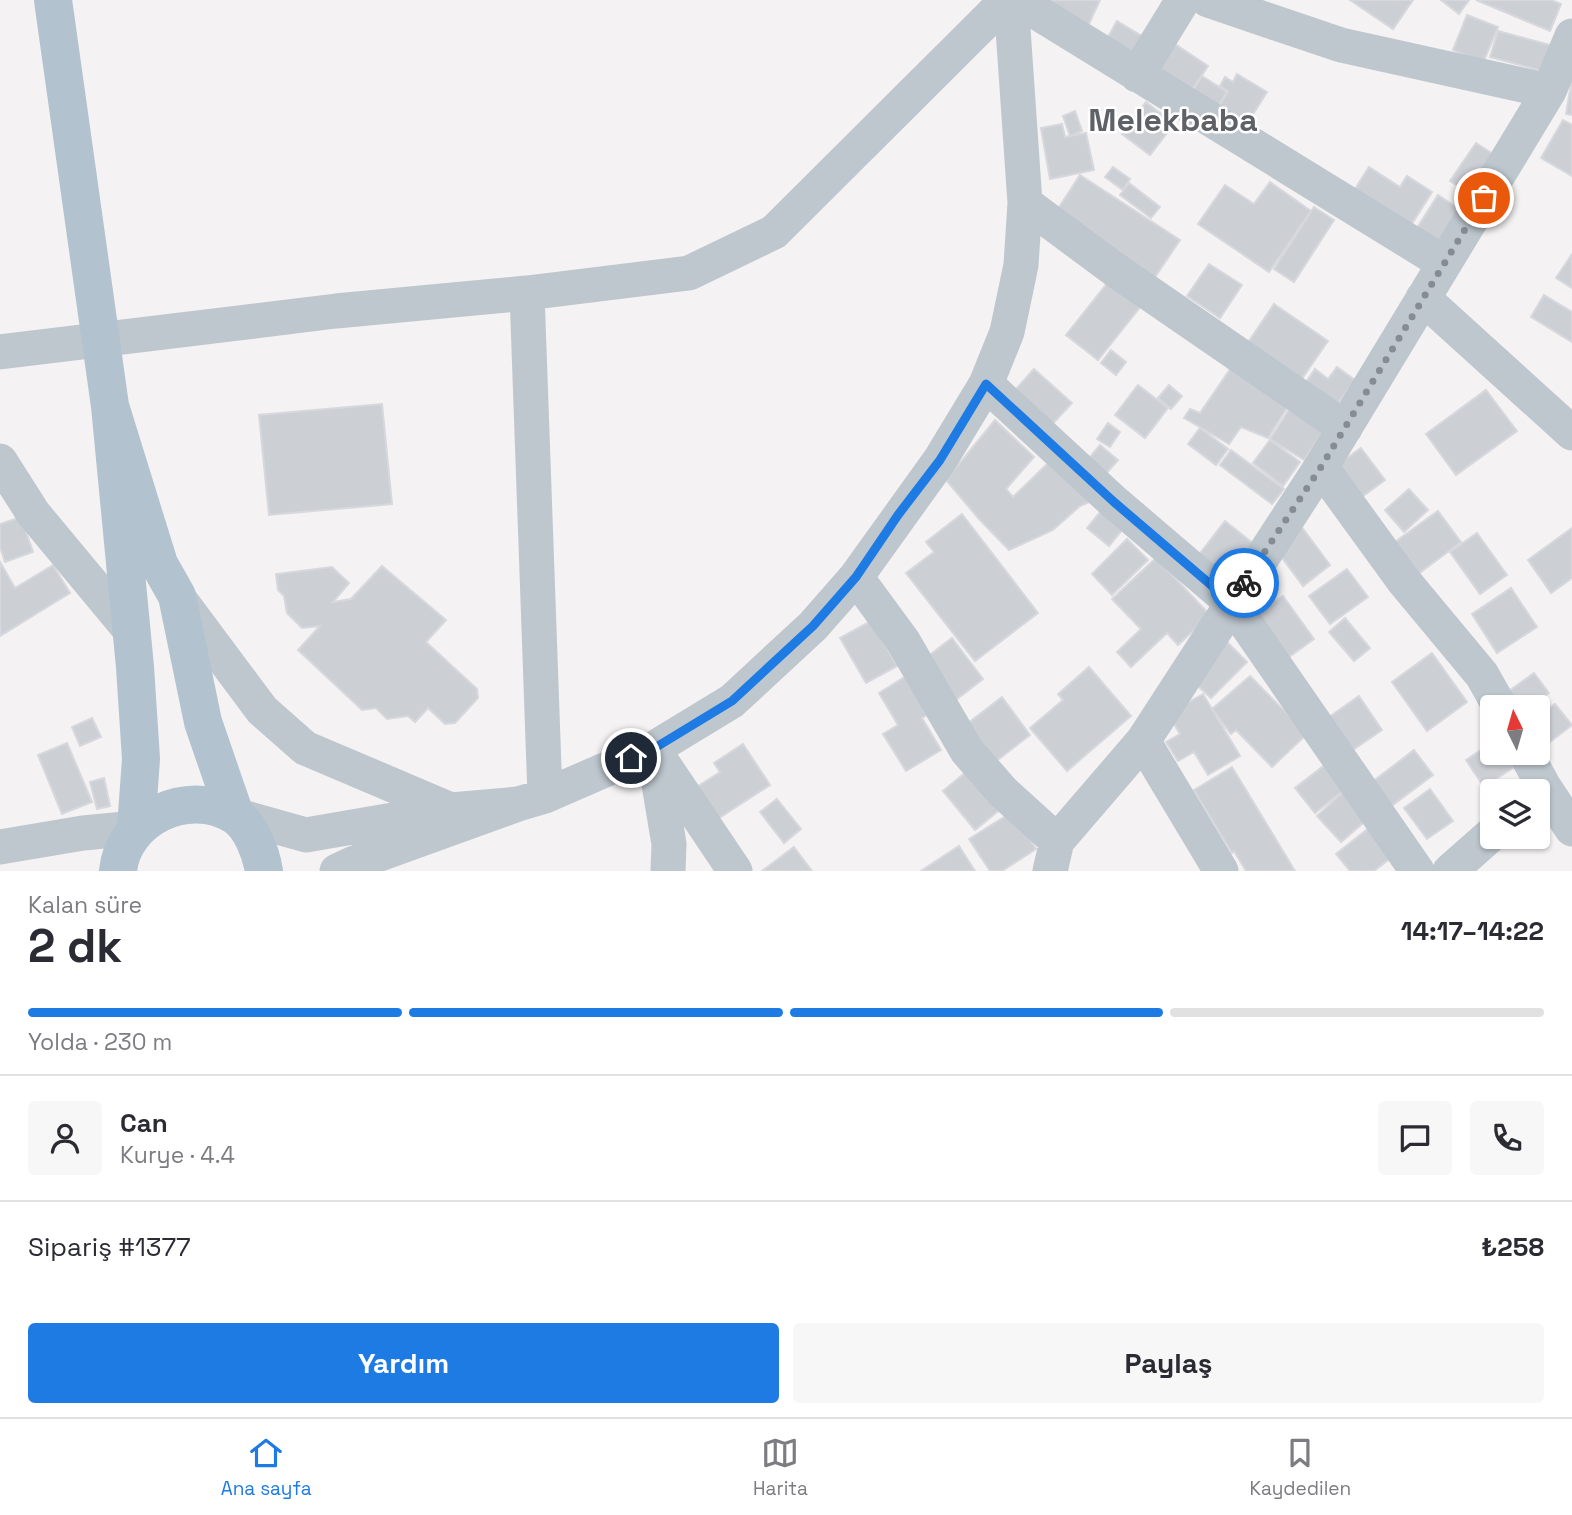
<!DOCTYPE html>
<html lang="tr">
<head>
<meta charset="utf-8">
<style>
  :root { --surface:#fff; --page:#f7f7f7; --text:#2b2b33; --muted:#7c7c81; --line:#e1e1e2; --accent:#1d7be3 }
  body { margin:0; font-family:"Space Grotesk",sans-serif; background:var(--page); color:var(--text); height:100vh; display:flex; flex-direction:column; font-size:26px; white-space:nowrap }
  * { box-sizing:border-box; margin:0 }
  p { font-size:23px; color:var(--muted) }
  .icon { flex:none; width:38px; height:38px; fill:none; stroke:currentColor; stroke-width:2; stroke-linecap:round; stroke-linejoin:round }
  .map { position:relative; height:871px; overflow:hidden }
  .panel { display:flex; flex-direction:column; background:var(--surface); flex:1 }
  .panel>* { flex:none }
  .needle { width:46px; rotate:355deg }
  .fabs { position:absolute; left:1480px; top:695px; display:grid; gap:14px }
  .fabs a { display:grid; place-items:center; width:70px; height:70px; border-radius:7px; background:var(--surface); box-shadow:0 2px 5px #0004; font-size:35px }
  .pin { position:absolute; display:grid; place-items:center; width:60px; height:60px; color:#fff; margin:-30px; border:4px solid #fff; border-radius:50%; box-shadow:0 2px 7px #0007 }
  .courier { position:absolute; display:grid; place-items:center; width:70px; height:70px; margin:-35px; border:5px solid #1d7be3; border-radius:50%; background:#fff; color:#222; box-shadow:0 2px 9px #0007 }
  .overview em { font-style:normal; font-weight:800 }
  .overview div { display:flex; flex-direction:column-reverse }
  .overview { display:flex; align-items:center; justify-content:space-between; height:119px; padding:0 28px }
  h1 { font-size:46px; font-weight:800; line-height:52px }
  .bar { display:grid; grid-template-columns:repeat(4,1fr); gap:10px 7px; align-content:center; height:84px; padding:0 28px }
  .bar i { height:9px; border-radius:5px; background:var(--line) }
  .bar .on { background:var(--accent) }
  .bar p { grid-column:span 4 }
  .line { display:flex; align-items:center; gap:18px; padding:0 28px; border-top:2px solid var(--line) }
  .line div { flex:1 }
  .round { display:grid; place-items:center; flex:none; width:74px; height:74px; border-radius:7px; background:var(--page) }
  .action { display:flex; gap:14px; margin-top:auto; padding:14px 28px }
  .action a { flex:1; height:80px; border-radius:7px; background:var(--accent); color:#fff; font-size:28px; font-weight:800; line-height:80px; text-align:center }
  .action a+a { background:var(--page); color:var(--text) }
  .menu { display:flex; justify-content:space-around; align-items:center; height:98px; border-top:2px solid var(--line); background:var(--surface); font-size:19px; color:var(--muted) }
  .menu a { display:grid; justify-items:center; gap:4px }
  .menu .on { color:var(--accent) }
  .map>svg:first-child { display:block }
</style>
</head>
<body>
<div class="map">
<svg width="1572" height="871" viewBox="0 0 1572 871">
  <rect width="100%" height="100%" fill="#f4f2f2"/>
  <path fill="#cccfd4" stroke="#d6d8dd" stroke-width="2" d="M1048,0H1100L1088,26Z
    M1350,0H1413L1393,29Z
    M1441,0H1469L1459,14Z
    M1476,0H1551L1561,4L1550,31Z
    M1467,15L1498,27L1483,63L1453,50Z
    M1117,21L1152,42L1140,61L1106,41Z
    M1498,31L1550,45L1543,71L1490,57Z
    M1175,44L1208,66L1187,97L1154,75Z
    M1237,74L1267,92L1240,135L1212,118L1228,91L1220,86L1225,77L1233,82Z
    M1202,76L1227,92L1211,117L1186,101Z
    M1572,79V115L1566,114Z
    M1146,102L1174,124L1150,155L1122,134Z
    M1075,111L1082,131L1070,136L1063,116Z
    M1563,120L1572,125V176L1541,158Z
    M1062,124L1065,137L1086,133L1094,170L1050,179L1041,128Z
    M1476,143L1501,159L1476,198L1450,181Z
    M1113,167L1130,179L1123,190L1105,177Z
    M1369,167L1400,187L1407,176L1432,192L1406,233L1350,197Z
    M1080,175L1180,240L1149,286L1054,215Z
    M1270,182L1311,211L1269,272L1198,224L1225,185L1254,204Z
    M1129,183L1160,207L1151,218L1120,195Z
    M1438,195L1465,213L1440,253L1412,236Z
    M1314,207L1334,220L1294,282L1274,269Z
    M1572,254V288L1556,278Z
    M1209,264L1242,285L1220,318L1187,296Z
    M1109,281L1141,306L1098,360L1066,335Z
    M1544,295L1572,312V342L1531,317Z
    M1274,304L1328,341L1301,380L1247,344Z
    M1111,350L1126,362L1116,375L1101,363Z
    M1233,365L1290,403L1268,438L1241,427L1229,444L1184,418L1190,409L1200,413Z
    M1337,367L1355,380L1337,404L1306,382L1315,369L1328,379Z
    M1034,369L1072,403L1044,433L1007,399Z
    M1138,385L1168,408L1145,438L1115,415Z
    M1169,385L1182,396L1171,409L1158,398Z
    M1486,390L1517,431L1456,475L1426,434Z
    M382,404L392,504L269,515L259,415Z
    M1292,405L1326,427L1304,460L1270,439Z
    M995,420L1034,457L1006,489L1013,497L1048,463L1094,500L1080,506L1053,530L1009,550L979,519L946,480Z
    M1108,423L1120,432L1110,447L1097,439Z
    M1200,428L1228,449L1216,465L1188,444Z
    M1270,440L1300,462L1283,486L1253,463Z
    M1100,445L1118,460L1104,476L1086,462Z
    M1361,448L1385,480L1359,499L1335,467Z
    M1231,450L1284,489L1272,504L1220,465Z
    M1409,489L1428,510L1404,532L1385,510Z
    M1101,511L1122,530L1109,546L1087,528Z
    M1438,511L1461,542L1418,574L1395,542Z
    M962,514L1038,613L975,661L906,573L934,552L926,542Z
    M21,517L33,552L5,562L0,547V524Z
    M1225,521L1255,545L1221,588L1191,565Z
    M1301,526L1330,565L1303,586L1274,547Z
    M1572,528V578L1551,593L1528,560Z
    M1477,533L1507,575L1480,594L1450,552Z
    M1127,539L1148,560L1112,595L1092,574Z
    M1156,558L1210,615L1178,645L1167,633L1131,667L1117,652L1141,629L1112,599Z
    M0,562L15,588L53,565L70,593L0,636Z
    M382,566L446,620L426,642L477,689L478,698L455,723L445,724L428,708L415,722L408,716L387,719L376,708L362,710L298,650L320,626L302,628L287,613L284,596L278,590L276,574L332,567L349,583L333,602L351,599Z
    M1347,569L1368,597L1330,624L1309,596Z
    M1511,588L1537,627L1497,653L1472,614Z
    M1283,596L1314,639L1279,664L1248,621Z
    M1345,618L1370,648L1354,661L1329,632Z
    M871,621L897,666L866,683L840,638Z
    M952,638L983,679L953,702L922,661Z
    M1226,641L1247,662L1211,698L1189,678Z
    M1432,653L1467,702L1427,731L1392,682Z
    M1089,667L1131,716L1067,771L1030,728L1063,700L1058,694Z
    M911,673L933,711L922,718L941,750L906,771L883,734L898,725L879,693Z
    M1534,673L1549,693L1530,707H1510L1502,696Z
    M1250,676L1307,734L1272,767L1236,730L1231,734L1212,709Z
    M1203,694L1240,756L1208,775L1194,752L1178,761L1166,742L1180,734L1168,714Z
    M1359,696L1382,730L1344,756L1322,722Z
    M1002,697L1030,735L995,762L967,724Z
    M1555,704L1572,725L1541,749L1538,746V717Z
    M92,718L101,737L80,746L72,727Z
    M1493,742V752H1512L1520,763L1484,787L1466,760Z
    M67,743L92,802L62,814L38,755Z
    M743,744L770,785L716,820L695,788L720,772L714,763Z
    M1414,750L1433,775L1386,810L1367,786Z
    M1326,764L1345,789L1315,813L1295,788Z
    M1232,767L1295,871H1246L1234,851L1232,853L1194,790Z
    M971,768L1003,807L975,830L943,791Z
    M104,778L110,806L97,809L90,782Z
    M1430,789L1453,821L1427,839L1404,808Z
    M1345,790L1370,817L1341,842L1317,816Z
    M777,799L801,829L784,843L760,812Z
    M1012,812L1036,849L1002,871H990L969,839Z
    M1369,828L1392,857L1374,871H1350L1336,854Z
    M959,846L975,871H921Z
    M794,847L812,871H762Z"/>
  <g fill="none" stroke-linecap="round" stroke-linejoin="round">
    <path stroke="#bec7ce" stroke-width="35" d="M1017,0L1444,263
      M1208,0L1341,45L1549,91
      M1137,75L1183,0
      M1025,203L1114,269L1345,428
      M527,293L545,796
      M1423,298L1572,433
      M0,352L336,311L527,293L689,273L774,232L1007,0
      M986,384L1114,502L1231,602L1417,871
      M0,461L33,513L131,631
      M1321,467L1403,580L1482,675L1500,707
      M856,577L903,641L967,751L1003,792L1057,841L1143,741
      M177,596L262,710L305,748L451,810
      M653,749L735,871
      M1525,752L1544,787L1538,793
      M655,760L669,844L668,871
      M1544,787L1572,829
      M518,804L545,796L653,749L732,701L813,626L856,577L940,460L986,384L1007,332L1021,265L1025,203L1011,0
      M235,815L306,835L451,810L518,804L352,864L337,871
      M0,847L83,833L136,828
      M1050,871L1057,841
      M1221,871L1143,741L1321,467L1549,91L1572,36
      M1450,871L1493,833"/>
    <path stroke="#b2c2cf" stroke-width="38" d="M53,0L110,406
      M136,828L141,759L135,667L110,406L159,564L177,596L203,722L235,815
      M118,871C123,818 188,787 234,815C251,825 261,853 264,871"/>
  </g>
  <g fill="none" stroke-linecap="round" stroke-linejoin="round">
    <path stroke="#868d92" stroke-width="7" stroke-dasharray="0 12.6" d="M1244,583L1321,467L1484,198"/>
    <path stroke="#1d7be3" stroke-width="9" d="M631,758L653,749L732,701L813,626L856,577L898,515L940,460L986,384L1114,502L1231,602L1244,583"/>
  </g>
  <g text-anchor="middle" stroke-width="5" stroke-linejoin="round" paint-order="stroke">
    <g font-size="32" font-weight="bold" fill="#5e6267" stroke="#fff">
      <text x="1173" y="131">Melekbaba</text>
    </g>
  </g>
</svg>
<div class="fabs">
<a><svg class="needle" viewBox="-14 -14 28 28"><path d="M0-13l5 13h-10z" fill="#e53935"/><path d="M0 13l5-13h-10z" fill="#7c7c81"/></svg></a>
<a><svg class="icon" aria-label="layers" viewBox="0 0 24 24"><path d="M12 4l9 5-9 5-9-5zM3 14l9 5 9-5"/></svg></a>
</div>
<div class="pin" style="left:1484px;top:198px;background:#ea580c"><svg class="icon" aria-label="bag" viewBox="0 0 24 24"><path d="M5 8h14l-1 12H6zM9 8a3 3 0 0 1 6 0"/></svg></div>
<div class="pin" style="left:631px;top:758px;background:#1f2937"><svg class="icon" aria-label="home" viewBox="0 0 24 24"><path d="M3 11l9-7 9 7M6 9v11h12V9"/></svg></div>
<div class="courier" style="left:1244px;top:583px"><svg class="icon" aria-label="bike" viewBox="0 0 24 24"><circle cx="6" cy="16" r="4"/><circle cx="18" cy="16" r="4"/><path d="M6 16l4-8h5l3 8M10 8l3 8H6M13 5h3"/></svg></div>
</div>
<section class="panel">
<div class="overview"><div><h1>2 dk</h1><p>Kalan süre</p></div><em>14:17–14:22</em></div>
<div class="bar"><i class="on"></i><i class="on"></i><i class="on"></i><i></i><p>Yolda · 230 m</p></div>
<div class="line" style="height:126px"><a class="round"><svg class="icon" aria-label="person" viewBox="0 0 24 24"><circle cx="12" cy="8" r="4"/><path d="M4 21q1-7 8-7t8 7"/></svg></a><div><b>Can</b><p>Kurye · 4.4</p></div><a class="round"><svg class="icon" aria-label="chat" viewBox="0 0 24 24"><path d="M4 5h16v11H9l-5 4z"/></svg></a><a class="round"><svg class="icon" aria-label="phone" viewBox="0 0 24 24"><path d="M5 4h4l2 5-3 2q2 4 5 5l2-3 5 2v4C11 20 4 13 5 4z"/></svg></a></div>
<div class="line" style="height:91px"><div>Sipariş #1377</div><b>₺258</b></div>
<div class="action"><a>Yardım</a><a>Paylaş</a></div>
</section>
<nav class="menu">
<a class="on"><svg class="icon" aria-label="home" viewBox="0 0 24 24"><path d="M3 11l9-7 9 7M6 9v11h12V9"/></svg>Ana sayfa</a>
<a><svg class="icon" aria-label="map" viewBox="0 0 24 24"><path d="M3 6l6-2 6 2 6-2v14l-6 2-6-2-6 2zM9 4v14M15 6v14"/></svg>Harita</a>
<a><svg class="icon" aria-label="saved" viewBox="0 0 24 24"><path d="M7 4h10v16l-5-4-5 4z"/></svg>Kaydedilen</a>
</nav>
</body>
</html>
